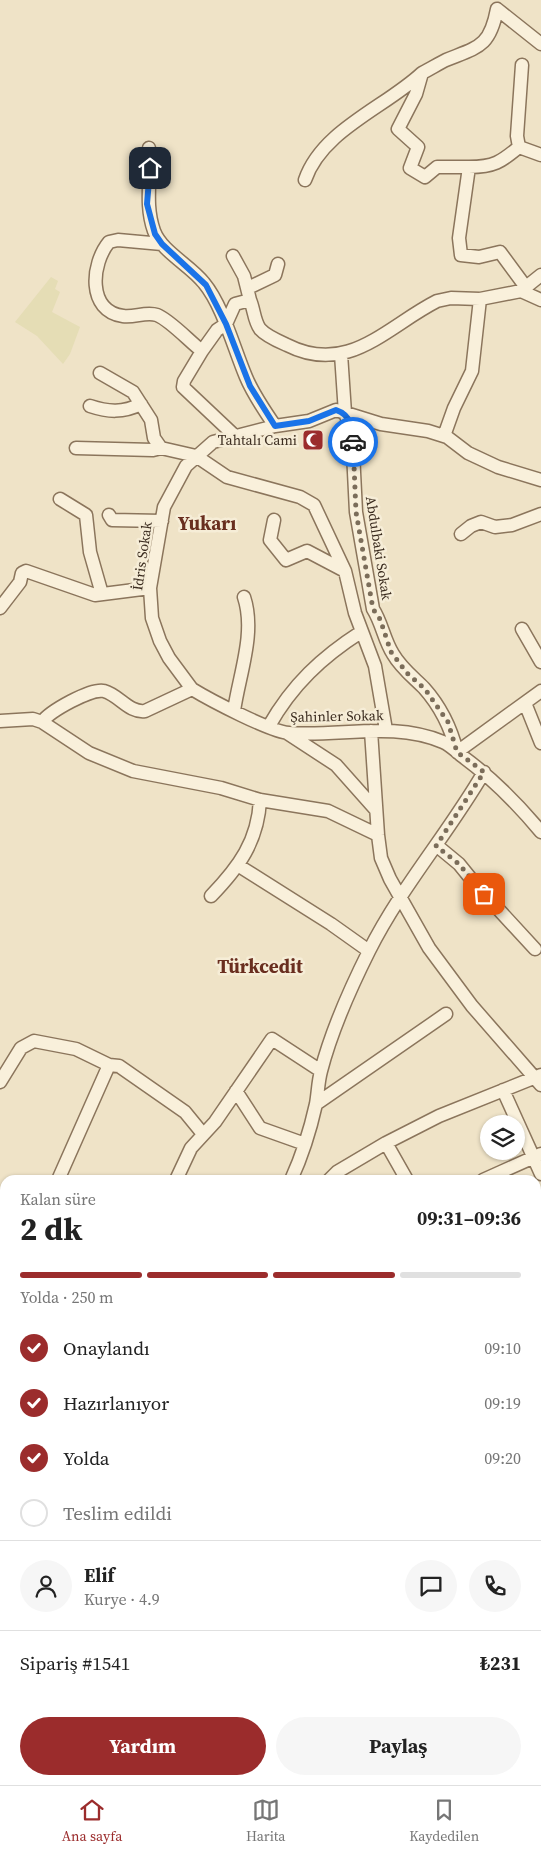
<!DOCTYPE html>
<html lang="tr">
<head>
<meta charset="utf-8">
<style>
  :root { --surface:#fff; --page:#f6f6f6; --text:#222; --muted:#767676; --line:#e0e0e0; --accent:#9b2c2c }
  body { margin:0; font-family:"Source Serif 4",serif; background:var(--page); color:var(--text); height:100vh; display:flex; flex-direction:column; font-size:19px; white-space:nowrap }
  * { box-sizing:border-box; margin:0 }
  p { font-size:16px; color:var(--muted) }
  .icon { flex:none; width:28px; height:28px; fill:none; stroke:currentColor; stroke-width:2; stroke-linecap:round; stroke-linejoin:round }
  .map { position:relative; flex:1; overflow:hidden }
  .drawer { position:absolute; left:0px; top:1175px; width:541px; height:610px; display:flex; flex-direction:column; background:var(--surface); border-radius:15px 15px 0 0; box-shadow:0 1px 4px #0004 }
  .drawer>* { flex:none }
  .buttons { position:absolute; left:480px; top:1115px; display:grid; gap:10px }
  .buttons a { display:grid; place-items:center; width:45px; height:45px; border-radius:50%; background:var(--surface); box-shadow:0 1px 4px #0004; font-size:25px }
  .pin { position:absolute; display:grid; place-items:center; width:42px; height:42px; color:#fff; margin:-21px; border-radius:10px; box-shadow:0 2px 8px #0006 }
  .courier { position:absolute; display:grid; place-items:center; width:50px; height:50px; margin:-25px; border:4px solid #1a73e8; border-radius:50%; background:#fff; color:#222; box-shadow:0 1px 6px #0007 }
  .head em { font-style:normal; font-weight:700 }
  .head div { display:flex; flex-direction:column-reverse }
  .head { display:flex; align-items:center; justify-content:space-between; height:85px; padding:0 20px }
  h1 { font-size:32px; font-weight:700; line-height:38px }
  .bar { display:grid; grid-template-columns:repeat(4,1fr); gap:8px 5px; align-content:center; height:60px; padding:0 20px }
  .bar i { height:6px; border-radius:4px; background:var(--line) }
  .bar .on { background:var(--accent) }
  .bar p { grid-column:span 4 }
  .line { display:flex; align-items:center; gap:12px; padding:0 20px; border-top:1px solid var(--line) }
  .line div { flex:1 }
  .round { display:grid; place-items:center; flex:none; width:52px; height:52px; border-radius:26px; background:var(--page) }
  ol { padding:0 20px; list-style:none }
  li { display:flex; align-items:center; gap:15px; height:55px }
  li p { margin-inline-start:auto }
  li .icon { padding:5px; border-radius:50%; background:var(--accent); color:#fff; stroke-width:4 }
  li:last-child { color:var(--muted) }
  li i { width:28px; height:28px; border:2px solid var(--line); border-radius:50% }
  .button { display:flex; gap:10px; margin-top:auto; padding:10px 20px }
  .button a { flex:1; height:58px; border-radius:30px; background:var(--accent); color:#fff; font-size:20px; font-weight:700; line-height:58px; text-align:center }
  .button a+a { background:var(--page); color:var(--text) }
  .menu { display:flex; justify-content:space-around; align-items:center; height:70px; border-top:1px solid var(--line); background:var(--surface); font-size:14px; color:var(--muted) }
  .menu a { display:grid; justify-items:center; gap:2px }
  .menu .on { color:var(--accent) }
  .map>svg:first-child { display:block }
</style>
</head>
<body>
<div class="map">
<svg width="541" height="1785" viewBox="0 0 541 1785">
  <rect width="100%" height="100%" fill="#efe3c7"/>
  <path fill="#e5ddb5" d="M51,277L58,281L55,289L60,292L52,312L80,327L70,354L63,364L37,336L15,322Z"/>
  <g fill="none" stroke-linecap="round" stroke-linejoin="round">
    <g stroke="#8b755c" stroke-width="15">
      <path id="minor" d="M519,147L517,136L522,65
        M149,148C152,177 144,203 154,231C162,252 190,265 204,283C223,306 234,349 246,377C253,394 264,410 275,426
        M469,167H437L425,177L410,168L418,147L398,129L416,94L422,73C430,69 438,64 446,60C478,47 490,47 497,9L541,44
        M305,180C322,130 386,107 422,73
        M162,244L118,240L109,242C91,264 87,311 123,316C134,318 146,311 157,315C170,320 190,342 202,351
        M233,256L244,276L250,300
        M525,286L500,252L479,257L461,255L459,238L469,167C494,167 501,162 519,147L541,155
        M248,288L275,275L278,264
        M521,291L541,275
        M521,291L541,300
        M341,354L345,413L352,432L356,512L373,609C382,623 384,640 393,654C401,668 413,677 424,688C441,707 451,728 457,752
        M100,373L133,392L151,420L154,438L161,448L196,456L227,477L300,497L314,505L345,571L355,613L375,666L386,730
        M90,406C108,412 123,413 141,404
        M444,436L454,408L472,371L480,299
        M236,437L183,387L184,381L202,351L217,330L226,324L235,304L250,300C254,309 254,321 260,329C266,336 278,341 287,345C348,376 386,327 437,301L451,298L480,299L521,291
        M76,448L153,450L161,448
        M60,499L86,515L90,552L102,594
        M109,515L112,520L162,521
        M274,520L270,540L286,560L307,551L345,571
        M461,534L471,526L481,522L495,527L512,525L541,514
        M0,608L20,582L22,573L26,571L95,595L150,588
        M522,629L541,662
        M192,689L169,658L160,641L152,618L150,588L164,507L186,466L213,442L275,426L309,421L336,410L381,424L428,431L447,437L468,453L498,467L541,480
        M192,689C210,700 271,732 289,733C341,737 393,721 443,742C450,745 456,751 462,756C492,778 517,803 541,832
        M525,703L541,743
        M234,711C239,675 256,633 244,597
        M0,721L33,719L42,722C50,711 91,688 104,691C119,695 129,713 145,711L192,689
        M42,722L89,753L133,771L221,788L260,800L328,811L378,835
        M269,726C292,685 322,657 361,632
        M371,731L378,835L381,858L390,879L429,948L472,1006L541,1085
        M287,733L336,765L376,810
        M457,752L541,691
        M436,845L459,864L476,885L535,949
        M239,866L331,924L369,951
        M211,896C239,867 258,841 260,800
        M0,1082L21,1048L34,1041L76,1049L109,1065
        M503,1090L541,1174
        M236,1091L260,1128L305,1144
        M316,1104L446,1014
        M386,1143L407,1180
        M58,1180L109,1065L119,1066L185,1112L203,1134
        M176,1180L191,1148L215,1122L272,1039L321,1071
        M291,1180C302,1156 310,1131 316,1104C318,1093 318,1082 321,1071C331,1032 351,987 369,951C401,887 448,834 484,772
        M329,1180L337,1172L386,1143L439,1116L541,1075
        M483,1180L541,1154
        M536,1261L541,1259
        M0,1282L5,1284
        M536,1335L541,1333
        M536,1410L541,1407
        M536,1467H541
        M0,1477L5,1471
        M536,1555L541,1554
        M0,1583L5,1581
        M536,1626L541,1624
        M536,1768L541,1772"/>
    </g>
    <use href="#minor" stroke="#f9f0db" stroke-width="12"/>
  </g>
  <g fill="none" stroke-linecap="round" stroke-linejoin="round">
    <path stroke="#7b6d5a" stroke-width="5" stroke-dasharray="0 9" d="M353,442L356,512L373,609L380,619L391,652L407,673L425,689L448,722L457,752L484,772L436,846L459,864L484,894"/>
    <path stroke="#1a73e8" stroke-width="6" d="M150,168L147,204L155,234L162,244L206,285L226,324L250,386L275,426L309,421L336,410C351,415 352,427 353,442"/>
  </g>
  <defs>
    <g id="mosque-square" transform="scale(1.125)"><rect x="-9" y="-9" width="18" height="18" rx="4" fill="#9b2c2c" stroke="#f6edd7"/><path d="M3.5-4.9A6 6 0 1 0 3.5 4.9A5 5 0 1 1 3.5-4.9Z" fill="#fff"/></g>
  </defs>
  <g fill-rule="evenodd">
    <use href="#mosque-square" x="313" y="440"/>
  </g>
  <g text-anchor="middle" stroke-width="5" stroke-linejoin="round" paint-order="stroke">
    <g font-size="14" fill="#3c2d20" stroke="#f6edd7" text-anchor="end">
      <text x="297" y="445">Tahtalı Cami</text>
    </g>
    <g font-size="14" fill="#3c2d20" stroke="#f6edd7">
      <text transform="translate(379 548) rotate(81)" y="5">Abdulbaki Sokak</text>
      <text transform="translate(142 556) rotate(-82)" y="5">İdris Sokak</text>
      <text transform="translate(337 716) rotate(-1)" y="5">Şahinler Sokak</text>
    </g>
    <g font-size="19" font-weight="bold" fill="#692e1f" stroke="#f6edd7">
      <text x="207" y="530">Yukarı</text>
      <text x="260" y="973">Türkcedit</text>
    </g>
  </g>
</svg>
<div class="buttons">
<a><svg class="icon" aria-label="layers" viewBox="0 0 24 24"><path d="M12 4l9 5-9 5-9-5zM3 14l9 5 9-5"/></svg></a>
</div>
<div class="pin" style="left:484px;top:894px;background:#ea580c"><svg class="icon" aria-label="bag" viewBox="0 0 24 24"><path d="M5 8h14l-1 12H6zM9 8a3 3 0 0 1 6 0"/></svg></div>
<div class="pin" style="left:150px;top:168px;background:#1f2937"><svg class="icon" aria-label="home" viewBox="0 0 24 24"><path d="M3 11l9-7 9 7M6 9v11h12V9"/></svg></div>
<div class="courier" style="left:353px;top:442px"><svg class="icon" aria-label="car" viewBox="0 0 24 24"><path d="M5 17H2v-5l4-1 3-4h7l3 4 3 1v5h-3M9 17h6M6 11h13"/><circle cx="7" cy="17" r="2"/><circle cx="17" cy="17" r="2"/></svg></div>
<section class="drawer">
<div class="head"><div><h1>2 dk</h1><p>Kalan süre</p></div><em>09:31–09:36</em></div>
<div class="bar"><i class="on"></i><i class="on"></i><i class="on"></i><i></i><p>Yolda · 250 m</p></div>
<ol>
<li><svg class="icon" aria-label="check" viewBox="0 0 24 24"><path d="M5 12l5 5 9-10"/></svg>Onaylandı<p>09:10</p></li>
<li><svg class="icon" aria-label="check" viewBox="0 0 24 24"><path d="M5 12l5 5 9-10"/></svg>Hazırlanıyor<p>09:19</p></li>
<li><svg class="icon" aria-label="check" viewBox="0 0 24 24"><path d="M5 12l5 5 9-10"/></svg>Yolda<p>09:20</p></li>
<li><i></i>Teslim edildi</li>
</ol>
<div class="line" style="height:90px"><a class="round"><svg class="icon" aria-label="person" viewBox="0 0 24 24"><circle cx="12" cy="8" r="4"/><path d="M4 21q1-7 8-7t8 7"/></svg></a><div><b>Elif</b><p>Kurye · 4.9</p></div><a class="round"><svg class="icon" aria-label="chat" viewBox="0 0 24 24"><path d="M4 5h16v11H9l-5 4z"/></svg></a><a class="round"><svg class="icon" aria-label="phone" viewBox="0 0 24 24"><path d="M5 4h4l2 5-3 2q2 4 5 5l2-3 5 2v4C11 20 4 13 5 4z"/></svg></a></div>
<div class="line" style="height:65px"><div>Sipariş #1541</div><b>₺231</b></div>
<div class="button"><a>Yardım</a><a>Paylaş</a></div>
</section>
</div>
<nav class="menu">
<a class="on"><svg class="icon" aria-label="home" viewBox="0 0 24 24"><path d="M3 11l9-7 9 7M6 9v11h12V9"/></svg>Ana sayfa</a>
<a><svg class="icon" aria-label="map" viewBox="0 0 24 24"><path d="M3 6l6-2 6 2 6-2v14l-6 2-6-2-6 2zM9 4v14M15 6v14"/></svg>Harita</a>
<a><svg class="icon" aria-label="saved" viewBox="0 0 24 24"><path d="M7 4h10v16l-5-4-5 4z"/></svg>Kaydedilen</a>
</nav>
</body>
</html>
